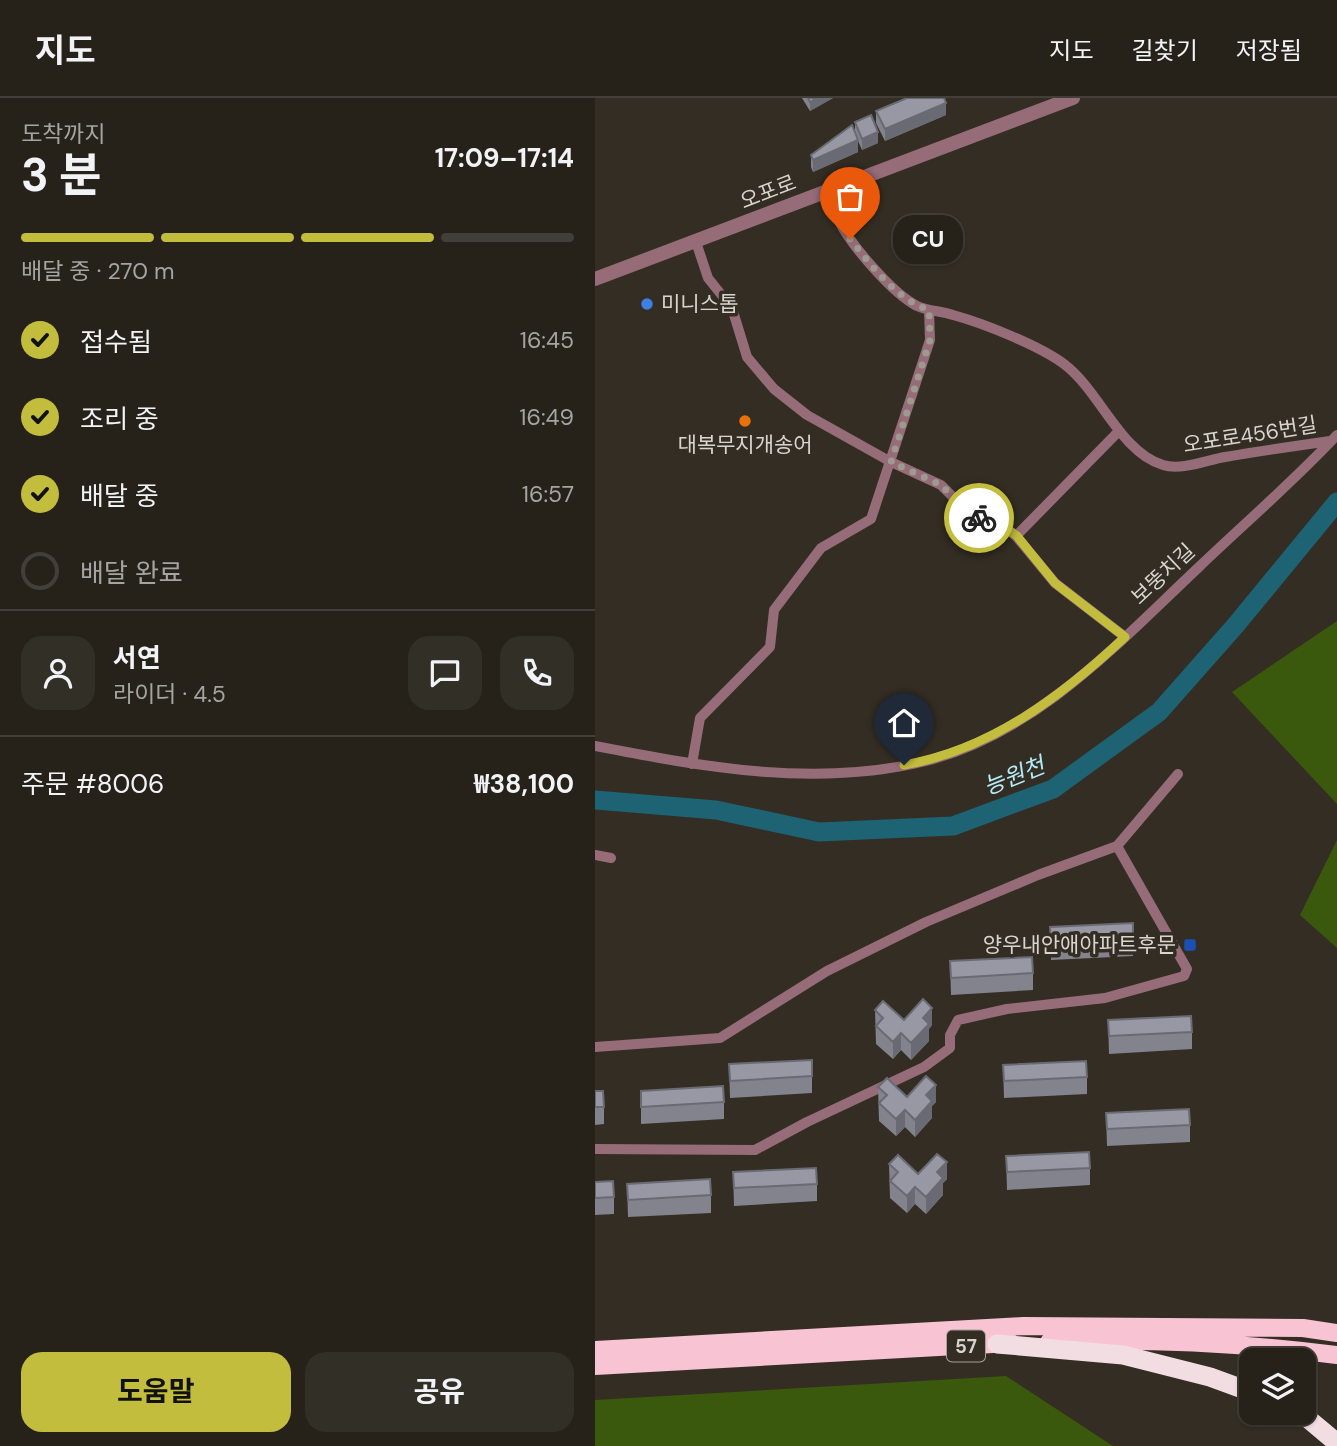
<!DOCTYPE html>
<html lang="ko">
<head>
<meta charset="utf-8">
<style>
  :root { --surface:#26221a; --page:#322f27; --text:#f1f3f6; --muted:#a4a4a2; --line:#423f39; --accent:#c3bd3e }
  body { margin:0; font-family:"DM Sans","Noto Sans KR",sans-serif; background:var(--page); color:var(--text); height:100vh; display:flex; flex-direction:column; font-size:26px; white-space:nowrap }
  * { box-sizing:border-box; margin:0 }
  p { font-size:23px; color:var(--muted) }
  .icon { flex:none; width:38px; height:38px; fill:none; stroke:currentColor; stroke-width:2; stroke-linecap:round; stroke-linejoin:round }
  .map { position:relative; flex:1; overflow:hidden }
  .panel { display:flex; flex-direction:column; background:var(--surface); width:595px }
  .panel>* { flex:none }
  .controls { position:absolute; left:644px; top:1250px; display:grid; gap:14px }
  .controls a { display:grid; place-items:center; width:77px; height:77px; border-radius:14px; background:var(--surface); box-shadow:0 2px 5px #0004,0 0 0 2px var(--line); font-size:35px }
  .pin { position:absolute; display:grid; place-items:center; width:60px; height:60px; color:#fff; margin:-72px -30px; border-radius:50% 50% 50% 0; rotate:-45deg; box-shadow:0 0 7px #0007 }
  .pin .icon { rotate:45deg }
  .courier { position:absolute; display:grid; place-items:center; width:70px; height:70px; margin:-35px; border:5px solid #c3bd3e; border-radius:50%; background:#fff; color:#222; box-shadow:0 2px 9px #0007 }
  .bubble { position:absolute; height:49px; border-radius:21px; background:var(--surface); box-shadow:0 2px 5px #0004,0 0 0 2px var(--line); font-size:23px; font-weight:700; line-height:49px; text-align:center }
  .summary em { font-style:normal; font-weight:700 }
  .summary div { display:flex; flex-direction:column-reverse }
  .summary { display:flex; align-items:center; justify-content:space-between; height:119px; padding:0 21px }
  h1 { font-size:46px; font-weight:700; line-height:52px }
  .bar { display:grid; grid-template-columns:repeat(4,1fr); gap:10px 7px; align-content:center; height:84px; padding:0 21px }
  .bar i { height:9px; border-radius:5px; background:var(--line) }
  .bar .on { background:var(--accent) }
  .bar p { grid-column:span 4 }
  .line { display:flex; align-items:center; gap:18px; padding:0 21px; border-top:2px solid var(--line) }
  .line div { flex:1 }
  .round { display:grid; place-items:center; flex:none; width:74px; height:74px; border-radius:21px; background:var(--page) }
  ol { padding:0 21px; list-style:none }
  li { display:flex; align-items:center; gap:21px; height:77px }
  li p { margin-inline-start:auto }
  li .icon { padding:7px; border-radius:50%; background:var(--accent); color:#111; stroke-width:4 }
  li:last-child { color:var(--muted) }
  li i { width:38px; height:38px; border:4px solid var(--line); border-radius:50% }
  .cta { display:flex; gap:14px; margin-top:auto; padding:14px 21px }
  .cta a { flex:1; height:80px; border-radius:21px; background:var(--accent); color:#111; font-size:28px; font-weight:700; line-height:80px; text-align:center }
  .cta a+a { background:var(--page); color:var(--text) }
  header { display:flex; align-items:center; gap:42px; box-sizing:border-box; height:98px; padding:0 35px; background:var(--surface); border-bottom:2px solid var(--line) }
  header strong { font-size:33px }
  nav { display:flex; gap:38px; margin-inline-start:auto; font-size:24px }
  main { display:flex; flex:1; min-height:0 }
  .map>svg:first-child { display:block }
</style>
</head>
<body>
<header>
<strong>지도</strong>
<nav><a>지도</a><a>길찾기</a><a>저장됨</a></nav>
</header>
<main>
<section class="panel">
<div class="summary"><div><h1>3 분</h1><p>도착까지</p></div><em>17:09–17:14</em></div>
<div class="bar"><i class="on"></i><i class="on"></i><i class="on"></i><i></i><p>배달 중 · 270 m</p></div>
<ol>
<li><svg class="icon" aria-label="check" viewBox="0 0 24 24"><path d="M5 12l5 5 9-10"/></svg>접수됨<p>16:45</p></li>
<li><svg class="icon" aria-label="check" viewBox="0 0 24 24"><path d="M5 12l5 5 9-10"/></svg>조리 중<p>16:49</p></li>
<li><svg class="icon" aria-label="check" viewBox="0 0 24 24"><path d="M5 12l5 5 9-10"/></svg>배달 중<p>16:57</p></li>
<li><i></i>배달 완료</li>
</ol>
<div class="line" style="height:126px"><a class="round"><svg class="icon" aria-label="person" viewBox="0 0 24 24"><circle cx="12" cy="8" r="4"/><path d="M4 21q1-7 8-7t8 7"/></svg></a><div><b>서연</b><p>라이더 · 4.5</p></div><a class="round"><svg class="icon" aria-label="chat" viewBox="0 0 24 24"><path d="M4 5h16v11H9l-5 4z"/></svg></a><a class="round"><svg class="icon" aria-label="phone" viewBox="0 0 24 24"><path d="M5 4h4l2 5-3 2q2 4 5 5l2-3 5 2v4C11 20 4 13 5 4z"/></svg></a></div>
<div class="line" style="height:91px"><div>주문 #8006</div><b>₩38,100</b></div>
<div class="cta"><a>도움말</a><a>공유</a></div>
</section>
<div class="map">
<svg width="742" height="1348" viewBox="0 0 742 1348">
  <rect width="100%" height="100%" fill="#332d23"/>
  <path fill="#3b590c" d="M742,523V706L637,594Z
    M742,742V850L705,817Z
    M411,1278L518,1348H0V1302Z"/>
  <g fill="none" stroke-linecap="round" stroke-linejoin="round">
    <path stroke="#1e6374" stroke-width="19" d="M0,702L121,712L224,734L358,728L458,691L564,614L640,528L742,404"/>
    <path stroke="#956c78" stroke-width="10" d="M232,93C236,103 239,113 244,123C256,147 297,195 322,208C333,213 346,213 358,217C388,225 445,248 469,266C505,293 525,354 568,367C586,373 612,362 630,359C665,353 700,348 735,343
      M101,144L113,180L137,210L152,259L179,291L212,317L296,364L346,387L377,418L408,428L421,438L460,485L530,539
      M421,438L523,334
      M0,648C108,669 222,690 331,663C442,635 524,544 604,469C650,425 699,383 742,337
      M97,666L105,620L175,549L179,512L226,450L276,421L335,242L334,212
      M0,757L16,760
      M0,949L125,940L232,873L331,824L443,777L522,748L583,676
      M0,1051L160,1052L212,1024L329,969L355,950V937L363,922L412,911L510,900L589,878L592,871L522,748"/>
    <path stroke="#956c78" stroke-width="14" d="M0,181L478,0"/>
    <path stroke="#f8c3d2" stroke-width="18" d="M454,1244C550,1240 647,1245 742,1257
      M0,1252L428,1228L708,1230L742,1235
      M0,1268L416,1245"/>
    <path stroke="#f2dde2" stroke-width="19" d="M402,1246L528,1257L615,1279L656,1294
      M705,1314L742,1345"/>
  </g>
  <path fill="#83838e" d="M207,0H238L215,13Z
    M281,13L351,17L290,43L281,25Z
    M260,24L283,45L267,52L263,43V54L218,74L216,69V57L260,34Z
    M455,829L538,841V858L456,862Z
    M355,863L438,875V892L356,897Z
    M280,912L309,922L337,927L334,931V943L316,962L306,952L298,961L281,946Z
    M513,922L597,934V951L514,956Z
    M134,966L217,978V995L135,1000Z
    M408,967L492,979V996L409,1000Z
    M283,989L312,999L341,1004L337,1008V1020L320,1039L310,1029L301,1038L284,1023Z
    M0,993L9,1009V1026L0,1027Z
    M46,993L129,1004V1021L46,1026Z
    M511,1015L595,1027V1044L512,1048Z
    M411,1058L495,1070V1087L412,1092Z
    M294,1066L323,1076L352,1081L348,1085V1097L331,1116L320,1106L312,1115L295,1100Z
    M138,1074L222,1086V1103L139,1108Z
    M0,1084L19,1099V1116L0,1117Z
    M32,1086L116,1097V1115L33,1119Z"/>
  <path fill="#6a6a74" d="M222,0H238L215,13V4Z
    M351,5V17L290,43V31Z
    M283,34V45L267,52V41Z
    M263,42V54L218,74V62Z
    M337,910V927L334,931V943L316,962V945L328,920Z
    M306,935V952L298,961V944Z
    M341,987V1004L337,1008V1020L320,1039V1022L331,997Z
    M310,1012V1029L301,1038V1021Z
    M352,1064V1081L348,1085V1097L331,1116V1099L342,1074Z
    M320,1089V1106L312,1115V1098Z"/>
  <path fill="#9898a5" stroke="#6a6a74" stroke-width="2" d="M213,0H222L215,4Z
    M312,0H349L351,5L290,31L281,13Z
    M276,17L283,34L267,41L260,24Z
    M257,27L263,42L218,62L216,57Z
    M538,825V841L456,845L455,829Z
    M437,859L438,875L356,880L355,863Z
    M328,901L337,910L328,920L334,926L316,945L306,935L298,944L281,928L288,920L280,912L288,903L309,922Z
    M596,918L597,934L514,938L513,922Z
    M217,962V978L135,983L134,966Z
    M491,963L492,979L409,983L408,967Z
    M331,978L341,987L331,997L337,1003L320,1022L310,1012L301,1021L284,1005L292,997L283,989L292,980L312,999Z
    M128,988L129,1004L46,1009V993Z
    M0,993H8L9,1009H0Z
    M594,1011L595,1027L512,1031L511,1015Z
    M494,1054L495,1070L412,1074L411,1058Z
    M342,1056L352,1064L342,1074L348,1080L331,1099L320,1089L312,1098L295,1083L303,1074L294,1066L303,1057L323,1076Z
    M221,1070L222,1086L139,1090L138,1074Z
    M115,1081L116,1097L33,1102L32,1086Z
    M18,1083L19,1099L0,1100V1084Z"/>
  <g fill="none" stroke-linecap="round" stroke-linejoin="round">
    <path stroke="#9e9a92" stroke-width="7" stroke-dasharray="0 12.6" d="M255,141C276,167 301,201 334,212L335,242L296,364L346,387L377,418L384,420"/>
    <path stroke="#c3bd3e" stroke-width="9" d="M309,667C396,652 467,598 530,539L460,485L422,438L408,428L384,420"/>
  </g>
  <circle fill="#3f7fe0" stroke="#332d23" stroke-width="2.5" cx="52" cy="206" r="7"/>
  <circle fill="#e8710a" stroke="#332d23" stroke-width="2.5" cx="150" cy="323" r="7"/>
  <rect fill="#1a4fb4" stroke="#332d23" stroke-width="2.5" x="588" y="840" width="14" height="14" rx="3.5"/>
  <g text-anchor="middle" stroke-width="7" stroke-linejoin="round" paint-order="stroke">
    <rect fill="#332d23" stroke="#a6a39b" stroke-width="2" x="352" y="1232.5" width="38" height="31" rx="5"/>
    <g font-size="19" font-weight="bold" fill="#d8d5ce">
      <text x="371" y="1255">57</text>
    </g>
    <g font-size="21" fill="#d8d5ce" stroke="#332d23">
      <text transform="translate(173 94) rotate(-21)" y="7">오포로</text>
      <text transform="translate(655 337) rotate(-9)" y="7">오포로456번길</text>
      <text transform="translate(568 476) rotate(-43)" y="7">보뚱치길</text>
    </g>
    <g font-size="21" fill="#d8d5ce" stroke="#332d23" text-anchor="start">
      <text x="66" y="213">미니스톱</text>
      <text x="150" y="354" text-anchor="middle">대복무지개송어</text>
      <text x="581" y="854" text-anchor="end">양우내안애아파트후문</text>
    </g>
    <g font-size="23" font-style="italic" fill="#b4ebfb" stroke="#332d23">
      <text transform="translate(419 678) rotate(-22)" y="8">능원천</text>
    </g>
  </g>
</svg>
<div class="controls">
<a><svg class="icon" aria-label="layers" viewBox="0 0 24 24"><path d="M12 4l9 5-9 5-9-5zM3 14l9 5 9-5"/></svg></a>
</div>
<div class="pin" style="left:255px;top:141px;background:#ea580c"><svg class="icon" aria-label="bag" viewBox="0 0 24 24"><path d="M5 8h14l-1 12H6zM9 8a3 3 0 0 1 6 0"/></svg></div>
<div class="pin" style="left:309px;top:667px;background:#1f2937"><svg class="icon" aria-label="home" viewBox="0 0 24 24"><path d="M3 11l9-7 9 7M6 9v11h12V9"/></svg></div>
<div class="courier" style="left:384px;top:420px"><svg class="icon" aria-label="bike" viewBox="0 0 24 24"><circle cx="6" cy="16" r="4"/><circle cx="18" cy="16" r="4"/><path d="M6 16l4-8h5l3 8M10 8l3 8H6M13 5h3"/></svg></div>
<div class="bubble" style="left:298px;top:117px;width:70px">CU</div>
</div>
</main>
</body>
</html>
